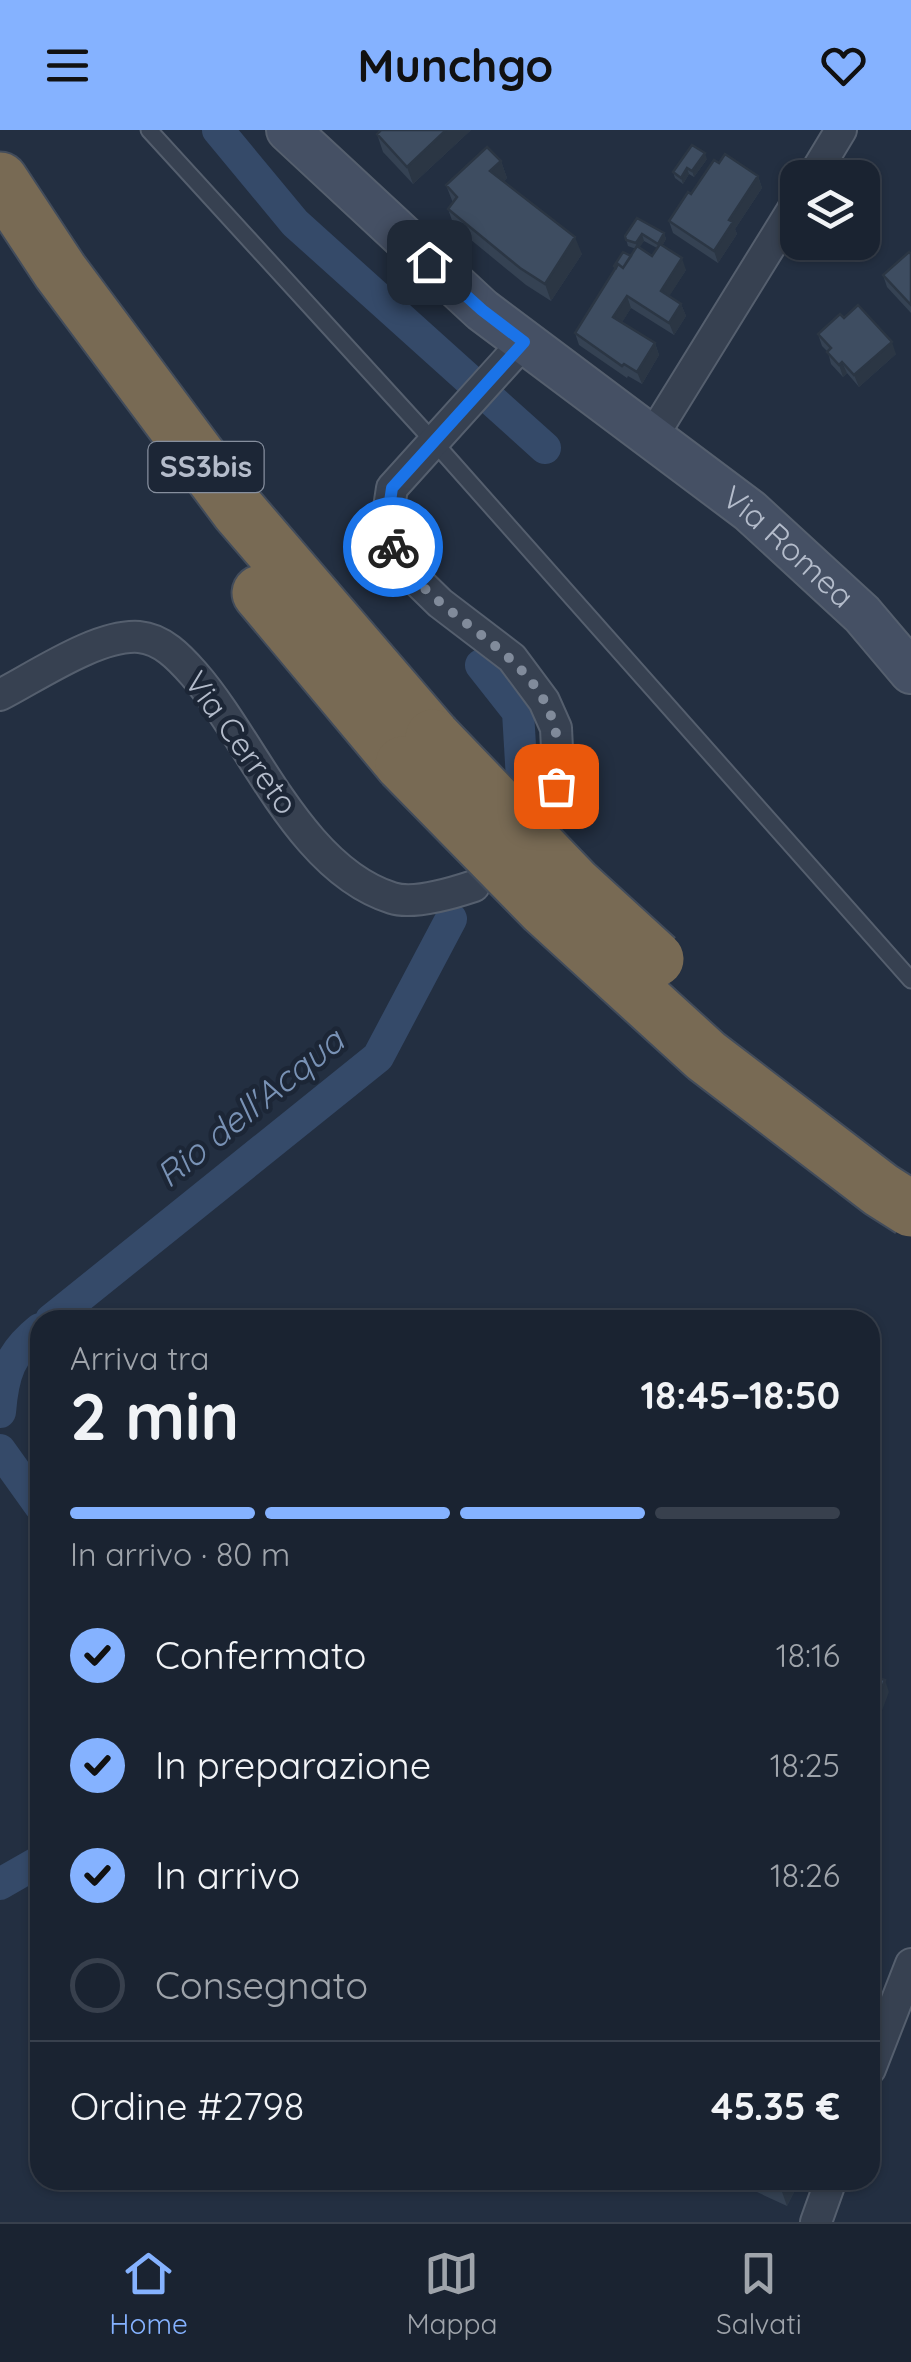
<!DOCTYPE html>
<html lang="it">
<head>
<meta charset="utf-8">
<style>
  :root { --surface:#1a2331; --page:#272f3d; --text:#f1f3f6; --muted:#9fa4ab; --line:#38404d; --accent:#85b2ff }
  body { margin:0; font-family:Quicksand,sans-serif; background:var(--page); color:var(--text); height:100vh; display:flex; flex-direction:column; font-size:38px; white-space:nowrap }
  * { box-sizing:border-box; margin:0 }
  p { font-size:32px; color:var(--muted) }
  .icon { flex:none; width:55px; height:55px; fill:none; stroke:currentColor; stroke-width:2; stroke-linecap:round; stroke-linejoin:round }
  .map { position:relative; flex:1; overflow:hidden }
  .side { position:absolute; left:30px; top:1180px; width:850px; height:880px; display:flex; flex-direction:column; background:var(--surface); border-radius:30px; box-shadow:0 2px 8px #0004,0 0 0 2px var(--line) }
  .side>* { flex:none }
  .buttons { position:absolute; left:780px; top:30px; display:grid; gap:20px }
  .buttons a { display:grid; place-items:center; width:100px; height:100px; border-radius:20px; background:var(--surface); box-shadow:0 2px 8px #0004,0 0 0 2px var(--line); font-size:50px }
  .pin { position:absolute; display:grid; place-items:center; width:85px; height:85px; color:#fff; margin:-42px; border-radius:20px; box-shadow:0 5px 15px #0006 }
  .courier { position:absolute; display:grid; place-items:center; width:100px; height:100px; margin:-50px; border:8px solid #1a73e8; border-radius:50%; background:#fff; color:#222; box-shadow:0 2px 12px #0007 }
  .head em { font-style:normal; font-weight:700 }
  .head div { display:flex; flex-direction:column-reverse }
  .head { display:flex; align-items:center; justify-content:space-between; height:170px; padding:0 40px }
  h1 { font-size:65px; font-weight:700; line-height:75px }
  .bar { display:grid; grid-template-columns:repeat(4,1fr); gap:15px 10px; align-content:center; height:120px; padding:0 40px }
  .bar i { height:12px; border-radius:8px; background:var(--line) }
  .bar .active { background:var(--accent) }
  .bar p { grid-column:span 4 }
  .line { display:flex; align-items:center; gap:25px; padding:0 40px; border-top:2px solid var(--line) }
  .line div { flex:1 }
  ol { padding:0 40px; list-style:none }
  li { display:flex; align-items:center; gap:30px; height:110px }
  li p { margin-inline-start:auto }
  li .icon { padding:10px; border-radius:50%; background:var(--accent); color:#111; stroke-width:4 }
  li:last-child { color:var(--muted) }
  li i { width:55px; height:55px; border:5px solid var(--line); border-radius:50% }
  header { display:flex; justify-content:space-between; align-items:center; height:130px; padding:0 40px; background:var(--accent); color:#111; font-size:45px; font-weight:700 }
  .menu { display:flex; justify-content:space-around; align-items:center; height:140px; border-top:2px solid var(--line); background:var(--surface); font-size:28px; color:var(--muted) }
  .menu a { display:grid; justify-items:center; gap:5px }
  .menu .active { color:var(--accent) }
  .map>svg:first-child { display:block }
</style>
</head>
<body>
<header><svg class="icon" aria-label="menu" viewBox="0 0 24 24"><path d="M4 6h16M4 12h16M4 18h16"/></svg>Munchgo<svg class="icon" aria-label="heart" viewBox="0 0 24 24"><path d="M12 20l-8-8c-3-5 5-10 8-4 3-6 11-1 8 4z"/></svg></header>
<div class="map">
<svg width="911" height="2092" viewBox="0 0 911 2092">
  <rect width="100%" height="100%" fill="#232f41"/>
  <g fill="none" stroke-linecap="round" stroke-linejoin="round">
    <path stroke="#354a69" stroke-width="32" d="M218,0L295,93L545,318
      M481,535L518,582L523,666
      M51,1190L378,927L451,789
      M0,1282C3,1244 10,1223 40,1199
      M0,1320L40,1376
      M0,1754L40,1731"/>
    <g stroke="#555f6e" stroke-width="19">
      <path id="lane" d="M149,0L434,312L911,850"/>
    </g>
    <g stroke="#555f6e" stroke-width="34">
      <path id="street" d="M812,48L841,0
        M524,212L392,358L387,391L396,430L440,473L512,528L544,571L556,598L558,640L549,675L538,691
        M652,307L798,71
        M0,565C37,546 98,504 139,507C162,509 179,527 194,544C254,613 300,739 392,768C413,775 453,763 474,756
        M870,1939L911,1834
        M816,2092L831,2050"/>
    </g>
    <g stroke="#555f6e" stroke-width="46">
      <g id="secondary">
        <path id="s1" d="M288,0L482,180L750,381L862,484L911,542"/>
      </g>
    </g>
    <g stroke="#424c5b" stroke-width="59">
      <path id="highway" d="M0,50L60,141L239,381L433,607
        M260,463L403,634"/>
    </g>
    <use href="#lane" stroke="#374151" stroke-width="15"/>
    <use href="#street" stroke="#374151" stroke-width="30"/>
    <use href="#secondary" stroke="#455064" stroke-width="42"/>
    <use href="#highway" stroke="#786a54" stroke-width="55"/>
    <g stroke="#424c5b" stroke-width="59" stroke-linecap="butt">
      <path id="highway-bridge" d="M433,607L574,754L656,829
        M403,634L545,779L706,926L881,1060L911,1079"/>
    </g>
    <use href="#highway-bridge" stroke="#786a54" stroke-width="55"/>
  </g>
  <path fill="#354253" fill-rule="evenodd" d="M471,0L413,54L383,22L377,4Z
    M707,29L694,47L689,44L683,54L675,48L673,42Z
    M501,31L507,48L503,52L582,124L551,171L526,155L454,96L448,79L453,73L446,55Z
    M719,33L758,46L762,58L735,99L737,104L718,133L673,103L669,91Z
    M664,103L666,109L662,116L686,140L669,166L681,174L686,186L674,205L631,178L622,192L655,213L659,225L642,254L628,246L627,248L579,215L575,203L615,140L614,136L631,126L636,119L628,116L625,106ZM644,111L657,118L652,126L639,117Z
    M911,124V183L887,157L883,145Z
    M844,188L896,224L859,257L847,243L843,247L831,234L828,222L822,216L818,204Z
    M731,2050H800L787,2076Z"/>
  <path fill="#2b3644" d="M446,0H471L413,54L407,37Z
    M705,23L707,29L694,47L692,41Z
    M501,31L507,48L496,58L490,41Z
    M687,38L689,44L683,54L681,48Z
    M758,46L762,58L735,99L737,104L718,133L714,121L729,90Z
    M664,103L666,109L660,120L658,114Z
    M642,104L644,111L638,120L636,113Z
    M575,107L582,124L551,171L545,154Z
    M682,128L686,140L665,173L661,161Z
    M627,166L631,178L618,199L613,187Z
    M681,174L686,186L674,205L669,193Z
    M892,212L896,224L859,257L854,245Z
    M655,213L659,225L642,254L637,242Z
    M842,232L847,243L843,247L839,235Z
    M885,1550L889,1562L870,1612V1589Z
    M785,2050H800L787,2076L781,2059Z"/>
  <path fill="#3e4d61" stroke="#2b3644" stroke-width="2.5" d="M381,0H446L407,37L377,4Z
    M692,15L705,23L692,41L687,38L681,48L673,42Z
    M487,17L501,31L490,41L575,107L545,154L520,138L448,79L457,67L446,55Z
    M725,24L758,46L729,90L733,92L714,121L669,91L688,62L691,64L714,30L719,33Z
    M637,88L664,103L658,114L642,104L636,113L626,110L625,106Z
    M660,114L682,128L661,161L681,174L669,193L627,166L613,187L655,213L637,242L624,234L622,236L575,203L618,134L623,138L637,116L652,126Z
    M623,122L631,126L623,138L618,134L616,138L614,136Z
    M909,122L911,124V175L883,145Z
    M858,175L892,212L854,245L842,232L839,235L827,222L831,218L818,204L840,184L844,188Z
    M870,1545L885,1550L870,1589Z
    M761,2050H785L781,2059Z"/>
  <g fill="none" stroke-linecap="round" stroke-linejoin="round">
    <path stroke="#818b9b" stroke-width="10" stroke-dasharray="0 18" d="M393,417C397,434 409,442 420,454C485,518 574,546 556,656"/>
    <path stroke="#1a73e8" stroke-width="12" d="M393,417L387,392L392,358L524,212L482,180L429,132"/>
  </g>
  <g text-anchor="middle" stroke-width="9" stroke-linejoin="round" paint-order="stroke">
    <rect fill="#1c2636" stroke="#868f9e" stroke-width="2.5" x="148.5" y="312" width="115" height="50" rx="8"/>
    <g font-size="30" font-weight="bold" fill="#b4bccb">
      <text x="206" y="347">SS3bis</text>
    </g>
    <g font-size="32" fill="#b4bccb" stroke="#1c2636">
      <text dy="11" stroke="none"><textPath href="#s1" startOffset="652">Via Romea</textPath></text>
      <text transform="translate(241 613) rotate(54)" y="11">Via Cerreto</text>
    </g>
    <g font-size="35" font-style="italic" fill="#7992b5" stroke="#1c2636">
      <text transform="translate(250 978) rotate(-39)" y="12">Rio dell'Acqua</text>
    </g>
  </g>
</svg>
<div class="buttons">
<a><svg class="icon" aria-label="layers" viewBox="0 0 24 24"><path d="M12 4l9 5-9 5-9-5zM3 14l9 5 9-5"/></svg></a>
</div>
<div class="pin" style="left:556px;top:656px;background:#ea580c"><svg class="icon" aria-label="bag" viewBox="0 0 24 24"><path d="M5 8h14l-1 12H6zM9 8a3 3 0 0 1 6 0"/></svg></div>
<div class="pin" style="left:429px;top:132px;background:#1f2937"><svg class="icon" aria-label="home" viewBox="0 0 24 24"><path d="M3 11l9-7 9 7M6 9v11h12V9"/></svg></div>
<div class="courier" style="left:393px;top:417px"><svg class="icon" aria-label="bike" viewBox="0 0 24 24"><circle cx="6" cy="16" r="4"/><circle cx="18" cy="16" r="4"/><path d="M6 16l4-8h5l3 8M10 8l3 8H6M13 5h3"/></svg></div>
<section class="side">
<div class="head"><div><h1>2 min</h1><p>Arriva tra</p></div><em>18:45–18:50</em></div>
<div class="bar"><i class="active"></i><i class="active"></i><i class="active"></i><i></i><p>In arrivo · 80 m</p></div>
<ol>
<li><svg class="icon" aria-label="check" viewBox="0 0 24 24"><path d="M5 12l5 5 9-10"/></svg>Confermato<p>18:16</p></li>
<li><svg class="icon" aria-label="check" viewBox="0 0 24 24"><path d="M5 12l5 5 9-10"/></svg>In preparazione<p>18:25</p></li>
<li><svg class="icon" aria-label="check" viewBox="0 0 24 24"><path d="M5 12l5 5 9-10"/></svg>In arrivo<p>18:26</p></li>
<li><i></i>Consegnato</li>
</ol>
<div class="line" style="height:130px"><div>Ordine #2798</div><b>45.35 €</b></div>
</section>
</div>
<nav class="menu">
<a class="active"><svg class="icon" aria-label="home" viewBox="0 0 24 24"><path d="M3 11l9-7 9 7M6 9v11h12V9"/></svg>Home</a>
<a><svg class="icon" aria-label="map" viewBox="0 0 24 24"><path d="M3 6l6-2 6 2 6-2v14l-6 2-6-2-6 2zM9 4v14M15 6v14"/></svg>Mappa</a>
<a><svg class="icon" aria-label="saved" viewBox="0 0 24 24"><path d="M7 4h10v16l-5-4-5 4z"/></svg>Salvati</a>
</nav>
</body>
</html>
